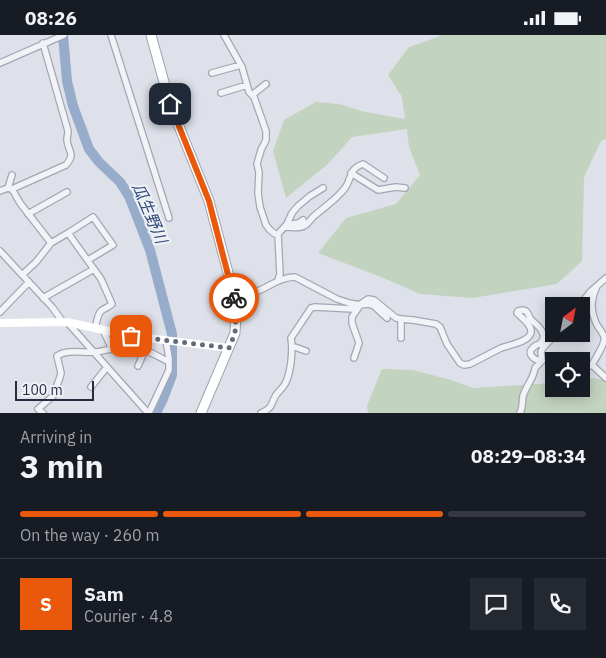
<!DOCTYPE html>
<html lang="en">
<head>
<meta charset="utf-8">
<style>
  :root { --surface:#171b24; --page:#242831; --text:#f1f3f6; --muted:#9ea1a6; --line:#363941; --accent:#ea580c }
  body { margin:0; font-family:"IBM Plex Sans","Noto Sans JP",sans-serif; background:var(--page); color:var(--text); height:100vh; display:flex; flex-direction:column; font-size:19px; white-space:nowrap }
  * { box-sizing:border-box; margin:0 }
  p { font-size:16px; color:var(--muted) }
  .icon { flex:none; width:28px; height:28px; fill:none; stroke:currentColor; stroke-width:2; stroke-linecap:round; stroke-linejoin:round }
  .map { position:relative; height:378px; overflow:hidden }
  .details { display:flex; flex-direction:column; background:var(--surface); flex:1 }
  .details>* { flex:none }
  .needle { width:32px; rotate:32deg }
  .buttons { position:absolute; left:545px; top:262px; display:grid; gap:10px }
  .buttons a { display:grid; place-items:center; width:45px; height:45px; border-radius:0px; background:var(--surface); box-shadow:0 2px 12px #0003; font-size:25px }
  .scale { position:absolute; left:15px; bottom:12px; width:79px; box-sizing:border-box; padding-left:5px; border:2px solid #272d40; border-top:0; font-size:14px; line-height:18px; white-space:nowrap; color:#272d40; -webkit-text-stroke:4px #eef0f6; paint-order:stroke }
  .pin { position:absolute; display:grid; place-items:center; width:42px; height:42px; color:#fff; margin:-21px; border-radius:10px; box-shadow:0 2px 8px #0006 }
  .courier { position:absolute; display:grid; place-items:center; width:50px; height:50px; margin:-25px; border:4px solid #ea580c; border-radius:50%; background:#fff; color:#222; box-shadow:0 1px 6px #0007 }
  .summary em { font-style:normal; font-weight:700 }
  .summary div { display:flex; flex-direction:column-reverse }
  .summary { display:flex; align-items:center; justify-content:space-between; height:85px; padding:0 20px }
  h1 { font-size:32px; font-weight:700; line-height:38px }
  .bar { display:grid; grid-template-columns:repeat(4,1fr); gap:8px 5px; align-content:center; height:60px; padding:0 20px }
  .bar i { height:6px; border-radius:4px; background:var(--line) }
  .bar .on { background:var(--accent) }
  .bar p { grid-column:span 4 }
  .line { display:flex; align-items:center; gap:12px; padding:0 20px; border-top:1px solid var(--line) }
  .line div { flex:1 }
  .round { display:grid; place-items:center; flex:none; width:52px; height:52px; border-radius:0px; background:var(--page) }
  .status { display:flex; justify-content:space-between; align-items:center; height:35px; padding:0 25px; background:var(--surface); direction:ltr }
  .status svg { height:14px; fill:currentColor }
  .map>svg:first-child { display:block }
</style>
</head>
<body>
<div class="status"><b>08:26</b><svg viewBox="0 0 49 12"><path d="M0 12V9h3v3zM5 12V6h3v6zM10 12V3h3v9zM15 12V0h3v12zM26 1h20v11H26zM47 4h2v5h-2z"/></svg></div>
<div class="map">
<svg width="606" height="378" viewBox="0 0 606 378">
  <rect width="100%" height="100%" fill="#dee1e9"/>
  <path fill="#c2d3bf" d="M440,0H606V104L601,106L584,142L582,226L557,249L472,263L420,259L381,242L318,218L346,183L396,169L420,140L409,112L407,94L352,102L328,129L286,163L273,116L284,85L316,67L339,69L365,77L405,84L402,62L388,40L409,12L438,2Z
    M382,334L413,335L451,345L473,353L554,348V354H581V344L592,343L606,345V378H368L367,371Z"/>
  <g fill="none" stroke-linecap="round" stroke-linejoin="round">
    <path stroke="#97abcb" stroke-width="10" d="M63,0L67,46L73,71L89,114L99,127L120,147L129,161L150,215L172,299V340L163,364L156,378"/>
    <g stroke="#a3a7b3" stroke-width="8">
      <path id="minor" d="M111,0L169,183
        M224,0L242,32L249,57L254,62L266,96V105L261,115L257,129L259,137L258,158L260,172L266,190L270,195L275,199H278L280,239L278,245
        M0,28L64,0
        M212,38L241,30
        M221,58L247,50
        M252,60L266,49
        M351,138L378,155L396,152L405,153
        M8,153L12,140
        M12,154L20,168L51,208L36,227L22,240
        M0,156L8,153L12,154L66,130C76,118 68,117 67,105C67,102 68,99 68,96L43,8
        M28,179L67,157
        M292,189L299,188L303,185
        M285,192C291,192 299,194 304,191C308,189 310,185 313,182C324,172 335,166 345,153C352,144 348,134 363,129L384,143
        M68,198L101,244L112,269C109,272 105,273 101,276C97,280 97,288 95,293
        M278,199L287,189L292,178L298,171L310,161L323,153
        M51,208L68,198L93,182L113,210L88,225
        M0,216L52,272L63,287
        M597,251C591,264 590,274 596,288C598,293 603,297 604,302C606,308 595,324 592,330L606,343
        M43,263L94,234
        M235,264C242,261 250,259 258,256C270,251 281,242 295,242L337,264L349,268L360,270L369,269L374,271L387,283
        M579,271L591,256L606,243
        M0,277L29,247
        M401,284V303
        M67,287L148,378
        M554,287V288
        M103,295L112,314
        M292,311L306,316
        M354,323L359,308L352,288V282L359,272
        M542,326C542,323 541,320 541,317C543,310 552,306 554,299
        M138,331L145,315
        M581,337L588,332L592,330
        M91,352L107,332
        M43,378L38,374L53,361L60,342L61,338L57,321C67,314 83,318 95,317C109,316 123,309 137,312C148,315 159,322 169,327
        M149,378L169,335V323L166,306
        M261,378C274,372 270,370 276,360C279,356 284,352 286,347C291,336 293,315 291,303L311,273L315,272L353,274L368,264L374,265L396,283L401,284L413,285L436,289L440,292L447,309L460,328L464,330L470,329C480,324 491,318 501,313C509,310 530,307 531,297C532,290 521,282 517,278L518,276L523,275L526,276C528,278 529,281 530,283C534,289 541,291 543,299C544,301 543,304 542,306C539,311 539,308 535,311C525,318 533,325 542,326
        M520,378C523,372 522,367 523,361C526,351 534,343 535,333L542,326"/>
    </g>
    <g stroke="#9da4b5" stroke-width="11">
      <path id="primary" d="M151,0L170,69L209,166L235,264L236,278L235,298L201,378"/>
    </g>
    <use href="#minor" stroke="#f1f3f7" stroke-width="5.5"/>
    <path stroke="#fff" stroke-width="8" d="M0,288L67,287L131,301L229,313"/>
    <use href="#primary" stroke="#fff" stroke-width="9"/>
  </g>
  <g fill="none" stroke-linecap="round" stroke-linejoin="round">
    <path stroke="#676c7b" stroke-width="5" stroke-dasharray="0 9" d="M131,301L229,313L235,298L236,278L234,263"/>
    <path stroke="#ea580c" stroke-width="6" d="M170,69L209,166L234,263"/>
  </g>
  <g text-anchor="middle" stroke-width="4.5" stroke-linejoin="round" paint-order="stroke">
    <g font-size="16" font-style="italic" fill="#2f4876" stroke="#eef0f6">
      <text transform="translate(150 178) rotate(67)" y="6">瓜生野川</text>
    </g>
  </g>
</svg>
<div class="buttons">
<a><svg class="needle" viewBox="-14 -14 28 28"><path d="M0-13l5 13h-10z" fill="#e53935"/><path d="M0 13l5-13h-10z" fill="#9ea1a6"/></svg></a>
<a><svg class="icon" aria-label="locate" viewBox="0 0 24 24"><circle cx="12" cy="12" r="6"/><path d="M12 2v4M12 18v4M2 12h4M18 12h4"/></svg></a>
</div>
<div class="scale">100 m</div>
<div class="pin" style="left:131px;top:301px;background:#ea580c"><svg class="icon" aria-label="bag" viewBox="0 0 24 24"><path d="M5 8h14l-1 12H6zM9 8a3 3 0 0 1 6 0"/></svg></div>
<div class="pin" style="left:170px;top:69px;background:#1f2937"><svg class="icon" aria-label="home" viewBox="0 0 24 24"><path d="M3 11l9-7 9 7M6 9v11h12V9"/></svg></div>
<div class="courier" style="left:234px;top:263px"><svg class="icon" aria-label="bike" viewBox="0 0 24 24"><circle cx="6" cy="16" r="4"/><circle cx="18" cy="16" r="4"/><path d="M6 16l4-8h5l3 8M10 8l3 8H6M13 5h3"/></svg></div>
</div>
<section class="details">
<div class="summary"><div><h1>3 min</h1><p>Arriving in</p></div><em>08:29–08:34</em></div>
<div class="bar"><i class="on"></i><i class="on"></i><i class="on"></i><i></i><p>On the way · 260 m</p></div>
<div class="line" style="height:90px"><b class="round" style="background:var(--accent);color:#fff">S</b><div><b>Sam</b><p>Courier · 4.8</p></div><a class="round"><svg class="icon" aria-label="chat" viewBox="0 0 24 24"><path d="M4 5h16v11H9l-5 4z"/></svg></a><a class="round"><svg class="icon" aria-label="phone" viewBox="0 0 24 24"><path d="M5 4h4l2 5-3 2q2 4 5 5l2-3 5 2v4C11 20 4 13 5 4z"/></svg></a></div>
</section>
</body>
</html>
